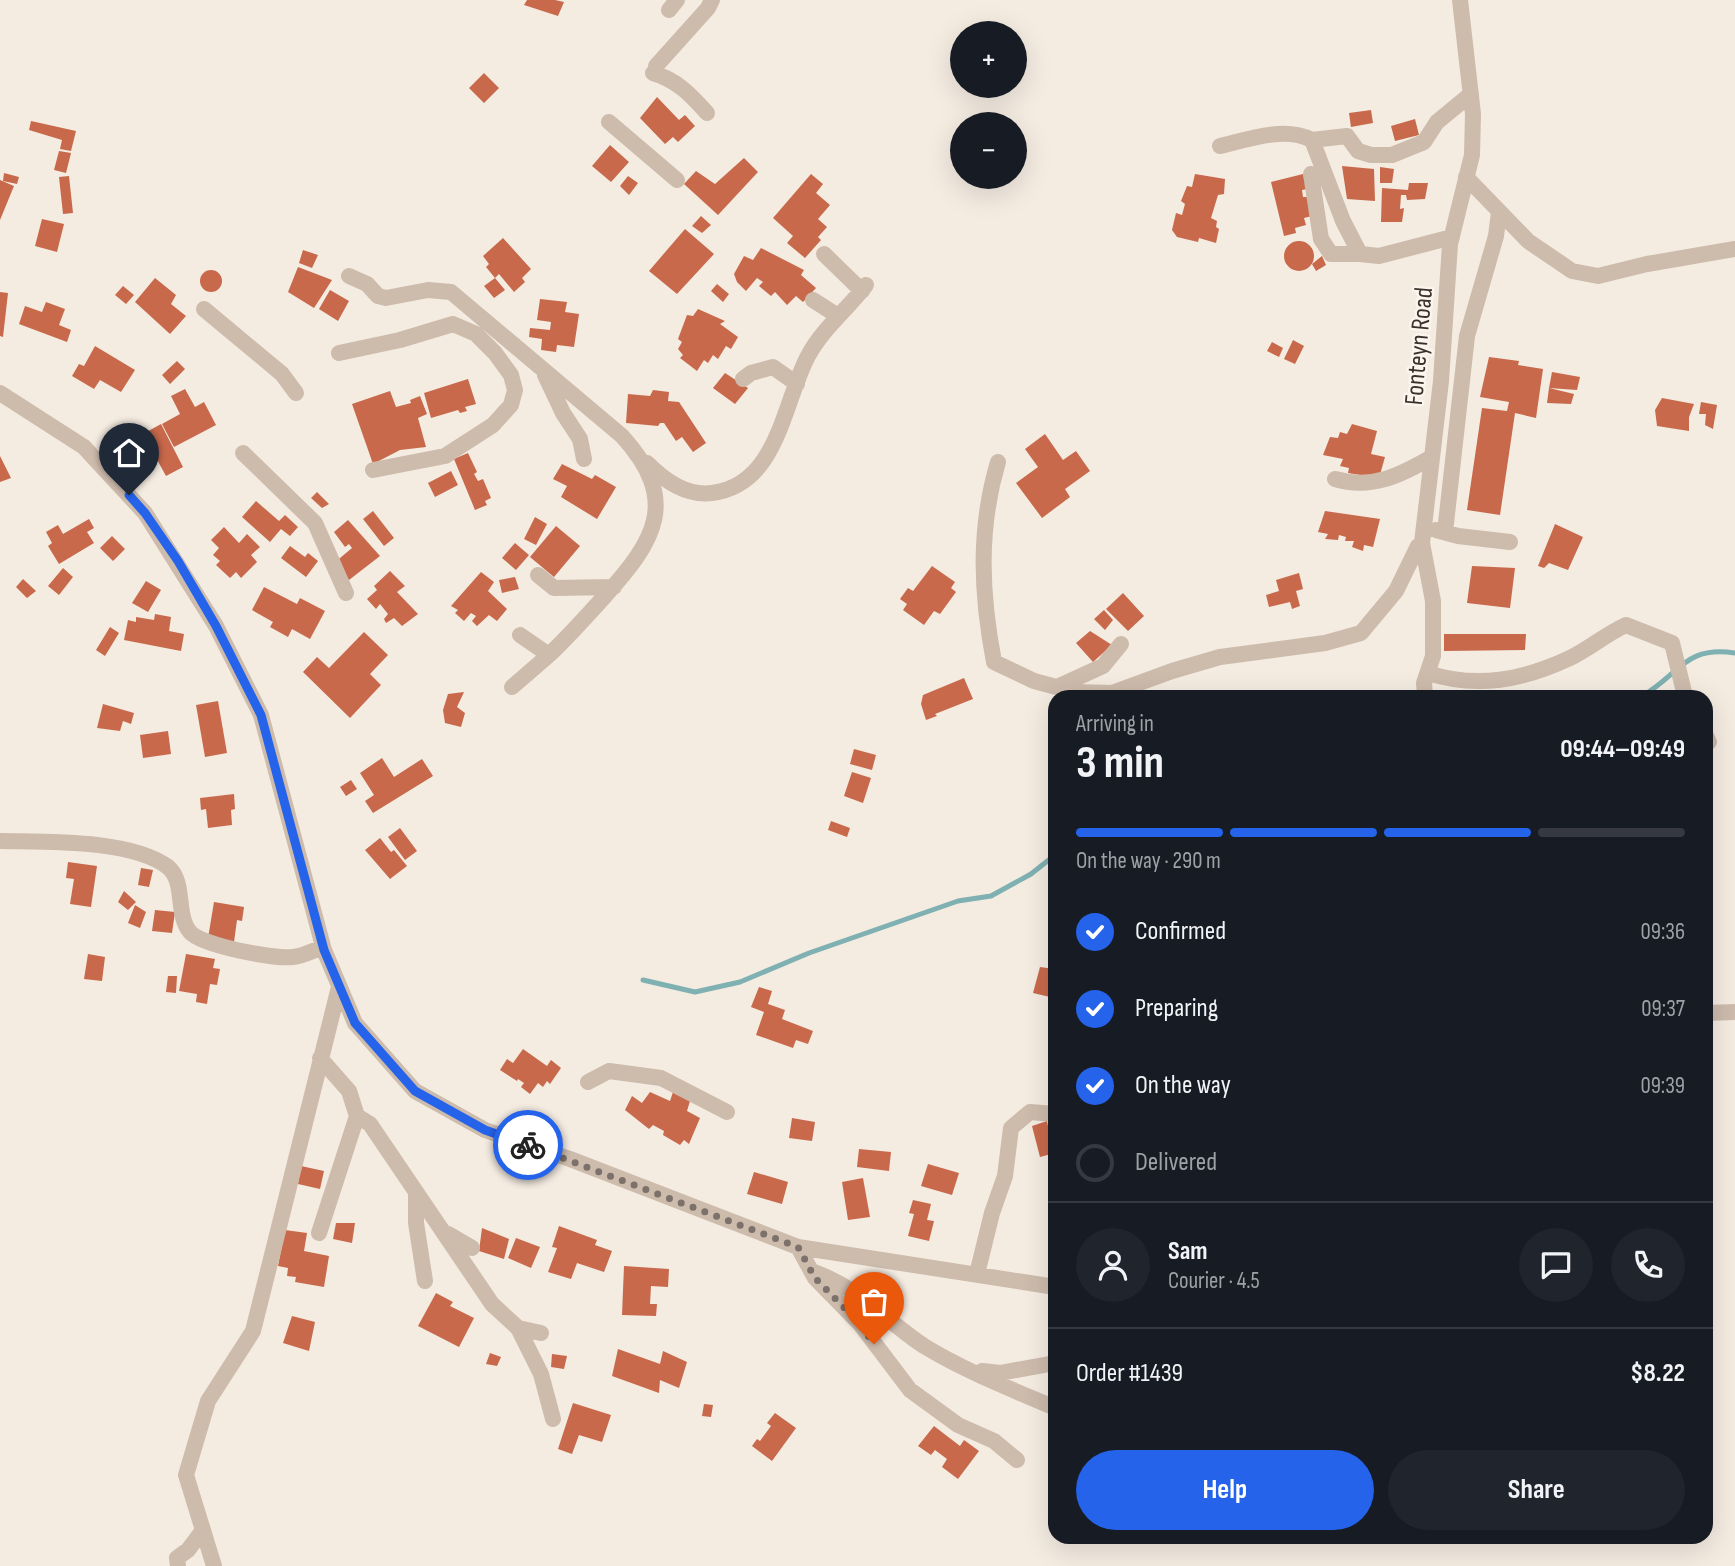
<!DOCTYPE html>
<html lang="en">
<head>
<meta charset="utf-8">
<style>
  :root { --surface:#171b24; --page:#20242c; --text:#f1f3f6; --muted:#9ea1a6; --line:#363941; --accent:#2563eb }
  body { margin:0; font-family:"Sofia Sans Condensed",sans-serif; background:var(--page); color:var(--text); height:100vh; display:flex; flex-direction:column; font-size:26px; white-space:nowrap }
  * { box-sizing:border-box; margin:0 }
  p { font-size:23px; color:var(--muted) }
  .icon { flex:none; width:38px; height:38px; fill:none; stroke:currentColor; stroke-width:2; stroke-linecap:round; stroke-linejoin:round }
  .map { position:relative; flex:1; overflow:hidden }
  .drawer { position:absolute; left:1048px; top:690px; width:665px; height:854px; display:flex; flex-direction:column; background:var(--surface); border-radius:21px; box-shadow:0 7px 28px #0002 }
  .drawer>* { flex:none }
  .tools { position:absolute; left:950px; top:21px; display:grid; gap:14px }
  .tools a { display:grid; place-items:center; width:77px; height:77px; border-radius:50%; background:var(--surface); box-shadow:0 7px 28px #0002; font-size:35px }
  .pin { position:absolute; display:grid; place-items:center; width:60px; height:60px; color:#fff; margin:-72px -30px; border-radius:50% 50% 50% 0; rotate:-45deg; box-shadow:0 0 7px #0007 }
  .pin .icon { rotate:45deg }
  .courier { position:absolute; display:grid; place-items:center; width:70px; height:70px; margin:-35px; border:5px solid #2563eb; border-radius:50%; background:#fff; color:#222; box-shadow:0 2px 9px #0007 }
  .summary em { font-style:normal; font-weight:700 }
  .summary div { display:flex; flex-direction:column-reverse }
  .summary { display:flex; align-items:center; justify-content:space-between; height:119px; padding:0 28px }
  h1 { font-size:46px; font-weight:700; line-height:52px }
  .bar { display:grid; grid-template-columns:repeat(4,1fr); gap:10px 7px; align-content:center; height:84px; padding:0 28px }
  .bar i { height:9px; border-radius:5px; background:var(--line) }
  .bar .on { background:var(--accent) }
  .bar p { grid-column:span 4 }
  .line { display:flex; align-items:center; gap:18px; padding:0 28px; border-top:2px solid var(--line) }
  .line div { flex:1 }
  .round { display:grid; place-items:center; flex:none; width:74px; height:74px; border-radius:37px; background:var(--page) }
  ol { padding:0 28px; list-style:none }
  li { display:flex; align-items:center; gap:21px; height:77px }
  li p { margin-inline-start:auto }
  li .icon { padding:7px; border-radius:50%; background:var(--accent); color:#fff; stroke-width:4 }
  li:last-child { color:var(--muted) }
  li i { width:38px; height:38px; border:4px solid var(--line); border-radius:50% }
  .button { display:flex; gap:14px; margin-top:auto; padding:14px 28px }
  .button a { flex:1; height:80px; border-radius:42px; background:var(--accent); color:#fff; font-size:28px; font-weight:700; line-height:80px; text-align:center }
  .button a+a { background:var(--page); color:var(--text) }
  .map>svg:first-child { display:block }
</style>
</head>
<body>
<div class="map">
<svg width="1735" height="1566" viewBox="0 0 1735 1566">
  <rect width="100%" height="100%" fill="#f4ebe1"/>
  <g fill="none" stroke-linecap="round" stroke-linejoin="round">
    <path stroke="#7fb0b2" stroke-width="5" d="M1642,696C1679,675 1685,645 1735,653
      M643,980L695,992L740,982L809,953L958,901L991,896L1031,874L1055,855"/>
  </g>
  <path fill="#c8694b" d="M527,0H555L564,2L558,16L524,5Z
    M484,73L499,88L484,103L469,88Z
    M657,97L679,120L685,115L695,126L678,142L673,137L665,144L640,118Z
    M1371,110L1373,123L1351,127L1349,113Z
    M1415,119L1419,135L1395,141L1391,126Z
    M31,121L76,131L71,151L60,149L62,140L29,130Z
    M610,145L629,162L611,182L592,166Z
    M59,151L71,153L66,173L54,170Z
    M744,158L758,172L718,215L684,184L696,171L715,184Z
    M1342,166L1374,169L1375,201L1347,199Z
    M1380,167L1394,169L1392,183H1380Z
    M4,173L19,177L17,184L3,181Z
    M811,174L823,184L816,193L830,205L818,219L827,227L818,237L821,240L805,258L787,243L793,236L773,218Z
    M1195,174L1225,179L1224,194L1218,195L1211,218L1217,221L1216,227L1219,229L1216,243L1199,238L1198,242L1177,237L1172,230L1176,213L1182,215L1185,204L1181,201L1187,186L1192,187Z
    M1303,174L1307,189L1302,190L1303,197H1307L1312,216L1304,218L1306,225L1295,228L1296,233L1284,236L1271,182Z
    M69,176L73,213L63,214L59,177Z
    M628,176L638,183L629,195L620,186Z
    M0,180L14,186L0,220Z
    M1409,183H1428L1425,199L1407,200L1406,195H1401L1400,209L1404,208L1402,222H1381L1382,188L1408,190Z
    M701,216L711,225L702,233L692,226Z
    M42,219L64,224L57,252L35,246Z
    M685,229L714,254L677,294L649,271Z
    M503,238L531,269L522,278L525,282L514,292L499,274L495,278L486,267L489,264L483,256Z
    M1284 256a15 15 0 1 1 30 0a15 15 0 1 1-30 0Z
    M761,248L804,270L801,275L816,288L803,302L796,296L787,305L775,292L771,296L759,286L763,282L757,278L746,291L737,282L734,274L744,256L753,260Z
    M303,250L318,255L312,268L299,263Z
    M1322,256L1326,265L1316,271L1312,264Z
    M298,267L332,280L314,308L288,292Z
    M200 281a11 11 0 1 1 22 0a11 11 0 1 1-22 0Z
    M155,278L176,295L171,304L186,316L170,334L135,302Z
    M495,278L505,290L494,298L484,286Z
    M717,284L729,294L723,302L711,291Z
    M123,286L134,295L126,304L115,295Z
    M330,290L349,301L338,321L319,309Z
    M0,292L8,293L3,337L0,336Z
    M540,299L567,302L565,312L579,314L574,347L557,345L556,352L541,350L542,339L529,337L530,328L550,330L551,322L537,320Z
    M46,302L65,309L59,325L71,330L67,342L19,324L25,306L42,312Z
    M698,309L725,321L720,324L738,337L731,349L726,346L718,359L713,355L708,363L704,360L697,371L680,358L683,355L678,349L682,342L678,339L687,315L693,316Z
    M1293,340L1304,346L1295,364L1284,359Z
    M1272,342L1283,348L1279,357L1267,351Z
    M95,346L135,370L121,392L100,380L94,389L72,376L79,364L84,366Z
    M1489,357L1519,361L1518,365L1543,369L1536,418L1515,413L1500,515L1467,510L1482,408L1507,411L1509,402L1480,397Z
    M177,361L185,369L170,384L162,375Z
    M1552,372L1580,377L1577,390L1549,388Z
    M725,373L748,388L735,404L713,388Z
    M468,379L476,404L465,407L467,411L460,413L458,410L431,418L424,393Z
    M1549,388L1574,394L1571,404L1547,403Z
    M185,389L195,407L204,402L216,425L174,447L162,424L180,414L171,396Z
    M653,390L669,392L668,401L679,402L706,443L693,452L682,437L676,441L664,423H660L658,426L626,423L628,394L650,396Z
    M390,391L396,407L411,403L410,400L420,396L427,414L418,418L426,447L400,450L373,464L352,404Z
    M1662,398L1694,404L1689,417V431L1657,426L1655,410Z
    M1701,402L1717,405L1713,429L1705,425L1706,414H1699Z
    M161,424L183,467L166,476L143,434Z
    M1352,424L1377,431L1371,454L1385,457L1379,478L1348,473L1349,468L1340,466L1343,459L1323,455L1330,437L1338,438L1340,432L1347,434Z
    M1045,434L1063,460L1076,451L1090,471L1065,489L1070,497L1042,518L1016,483L1038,467L1025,449Z
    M468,453L477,472L474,474L478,481L483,479L491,498L485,501L487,505L475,510L454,459Z
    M0,456L11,478L0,482Z
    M562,464L592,479L595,475L616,487L597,519L561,497L567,486L553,479Z
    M451,471L458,485L435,497L428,483Z
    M317,492L329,504L322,508L311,498Z
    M256,501L279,521L285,515L298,527L290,536L281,529L270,542L242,517Z
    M373,511L394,538L384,546L363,519Z
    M1325,511L1380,519L1373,547L1364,545L1363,551L1352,547L1354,541H1345L1346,537L1339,535L1338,540L1325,539L1328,534L1318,532Z
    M535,517L547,524L536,545L524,539Z
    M89,519L94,528L87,532L94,543L59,564L48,546L52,543L46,532L58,525L63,534Z
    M348,520L380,556L349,580L334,563L352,548L349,544L345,547L334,532Z
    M1555,524L1583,537L1568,570L1549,563L1544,568L1538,566Z
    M556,526L580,546L554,577L530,557Z
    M224,527L239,543L247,534L260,547L251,555L257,562L241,578L236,572L230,578L216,565L220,561L213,555L219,548L211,540Z
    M112,536L125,549L113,561L100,548Z
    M515,543L529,555L516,570L502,558Z
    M290,546L305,557L308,553L318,561L306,577L281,558Z
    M932,566L955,582L951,588L956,592L940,614L934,611L924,625L903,610L907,604L900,599L908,588L913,591Z
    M1472,566L1515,568L1510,608L1467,603Z
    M63,568L73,577L59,595L48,586Z
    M390,571L405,586L397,592L418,614L402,626L394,618L386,623L384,619L388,614L380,604L376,609L367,599L377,590L374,586Z
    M481,572L494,582L488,591L507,609L497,621L489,615L477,626L472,621L476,616L471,613L464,621L455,613L458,610L451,606Z
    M1299,573L1303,589L1296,591L1300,606L1292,609L1290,602L1269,607L1266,595L1279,591L1276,580Z
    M515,577L519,589L502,593L499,580Z
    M23,579L36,591L27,598L16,587Z
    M146,581L161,590L148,612L132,603Z
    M264,587L297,604L300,598L325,611L310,639L292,629L288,637L270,627L273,622L252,610Z
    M1123,593L1144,616L1128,631L1106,609Z
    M1104,610L1113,620L1105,630L1094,619Z
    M155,614L171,617L169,631L184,634L181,651L124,640L128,620L136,622V617L154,620Z
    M110,627L119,633L105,656L96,650Z
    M1090,631L1112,645L1093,662L1076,643Z
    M364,632L388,655L370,674L381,685L350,718L303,672L317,657L329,668Z
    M1444,634H1526L1525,650L1444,651Z
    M964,678L973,699L935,714L937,716L926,720L921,704L923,695Z
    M464,692L457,707L465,713L461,727L445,723L443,710L448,694Z
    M218,701L227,753L205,757L196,705Z
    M103,704L134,713L131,724L123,721L120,731L97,728Z
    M168,731L171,754L143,758L140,735Z
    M854,749L876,755L872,770L850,764Z
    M382,758L394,777L422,759L433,776L373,813L365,801L374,795L360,773Z
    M852,772L871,778L863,803L844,796Z
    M351,780L357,789L346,796L340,787Z
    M234,794L235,809L231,810L232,825L208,828L206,809L201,810L200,798Z
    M831,821L850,828L847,837L828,830Z
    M400,828L417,851L405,860L388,837Z
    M380,838L391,852L394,850L407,866L390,879L365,850Z
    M68,862L97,866L91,907L70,904L74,879L66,878Z
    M141,868L153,870L149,887L138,885Z
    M124,891L136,902L128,910L118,902Z
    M214,902L244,907L242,921L237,920L234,942L208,938Z
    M135,905L146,912L140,928L128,923Z
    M155,910L175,912L172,933L152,931Z
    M88,954L105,957L102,981L84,979Z
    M186,954L215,959L213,968L220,969L217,985L210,984L207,1004L196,1002L197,994L179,991Z
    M1040,967L1055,969V995L1052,994L1050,997L1033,993Z
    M168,976H177L176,993L166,992Z
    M759,987L772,991L768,1004L785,1010L782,1019L813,1031L808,1044L796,1040L793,1048L756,1035L764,1012L751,1007Z
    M523,1049L547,1066L551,1060L561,1068L550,1084L547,1081L543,1087L538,1083L530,1094L521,1087L524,1083L518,1079L517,1081L500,1070L507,1059L513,1063Z
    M650,1092L670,1101L673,1092L690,1101L687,1111L700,1118L689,1144L684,1140L680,1145L663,1135L664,1131L653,1125L649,1129L625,1110L632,1096L642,1103Z
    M792,1118L815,1122L812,1141L789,1138Z
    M1047,1121L1048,1126L1055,1123V1153L1040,1157L1032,1126Z
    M859,1149L891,1152L889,1171L857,1167Z
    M928,1164L959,1173L952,1195L921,1186Z
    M301,1166L324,1171L320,1189L298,1184Z
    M754,1172L788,1182L782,1204L747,1194Z
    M863,1178L870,1217L848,1220L842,1182Z
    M913,1200L931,1204L927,1220L934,1221L929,1241L908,1236L914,1214L909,1213Z
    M336,1223H355L352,1243L333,1239Z
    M559,1226L597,1240L595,1245L612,1251L604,1272L577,1263L571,1279L548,1272L557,1248L552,1247Z
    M482,1228L509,1239L504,1259L479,1251Z
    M285,1230L307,1233L304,1251L329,1256L324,1287L295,1282L296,1277L287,1276L288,1268L278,1266Z
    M516,1238L540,1247L531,1268L508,1258Z
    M624,1266L669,1269L668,1287L651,1286L650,1304H657L656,1316L622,1315Z
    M436,1293L453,1302L450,1306L474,1318L459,1347L418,1326Z
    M292,1316L315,1322L309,1351L283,1343Z
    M618,1349L660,1364L663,1351L687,1362L679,1388L660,1380L659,1393L612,1376Z
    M490,1353L501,1357L497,1366L486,1364Z
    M552,1354L567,1356L564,1369L551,1367Z
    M573,1403L611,1415L602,1442L579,1435L572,1454L558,1449Z
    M704,1404L713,1405L711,1417L702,1416Z
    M775,1413L796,1428L772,1461L752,1446L757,1439L760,1441L771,1426L767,1423Z
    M934,1426L960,1446L964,1440L979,1451L958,1479L942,1467L947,1459L935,1450L931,1455L918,1446Z"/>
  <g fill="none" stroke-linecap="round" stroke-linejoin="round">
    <path stroke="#cdbbac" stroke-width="16" d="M669,10L677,0
      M656,66L708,8L712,0
      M653,73C677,80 691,95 707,113
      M609,122L677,180
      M1312,140L1347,136L1358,151L1371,155H1392L1424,142L1437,122L1471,94
      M1220,146C1250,139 1284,126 1312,140L1343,221L1360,254L1379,256L1452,237
      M1311,174L1321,239L1331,254H1360
      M1466,177L1528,241L1572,271L1598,276L1647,264L1735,249
      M824,254L862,291
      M349,276L367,284L378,296L386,298L428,290L451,292L622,436C680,500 656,540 604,597C586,617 568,637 549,655L520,635
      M813,300L838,316
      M204,309L282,374L296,393
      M339,353L400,340L453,324L476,334L495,353L511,375L515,390L511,405L493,425L445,456L373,470
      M545,375L563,413L580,439L584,459
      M743,379L751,373L773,367L797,384
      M0,393L84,447L95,459L145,513L216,626L261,715L324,950L355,1023L415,1091L485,1130L570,1159L798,1247L1055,1287
      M243,453L315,523L346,593
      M998,462C978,529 981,594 994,662L1034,681L1075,692L1112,693L1172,671L1220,657L1325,643L1361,633L1396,591L1418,546
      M647,463C665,481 686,496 712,493C778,485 783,403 808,356C823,328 848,309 866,285
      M1335,479C1372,490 1401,475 1432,457
      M1436,530L1458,536L1510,542
      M1445,532L1467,336L1496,236L1499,212
      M538,575L554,588L614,587
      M1428,673C1477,689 1523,680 1570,658C1589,649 1606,634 1626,625L1672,643L1685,696
      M512,687L549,655
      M1057,687L1103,666L1121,644
      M1425,696L1424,683L1433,656V601L1422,543L1441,381L1450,244L1472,155L1473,114L1460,0
      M1706,736L1709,742
      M0,841C45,842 131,839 168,867C186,882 175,914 190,932C202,946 274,959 293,957C303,956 314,950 323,947
      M1706,1013L1735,1012
      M588,1082L609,1071L661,1078L727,1112
      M357,1116L370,1124L492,1304L518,1328L541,1333
      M416,1192V1223L425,1281
      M319,1233L357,1116L349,1091L320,1058
      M448,1234L472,1248
      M798,1247L815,1278L860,1324L910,1390L958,1425L994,1441L1017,1460
      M814,1272C863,1290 883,1319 924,1346C965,1371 1011,1389 1055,1408
      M977,1274L992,1213L1005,1176L1011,1128L1030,1112L1055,1114
      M518,1328L541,1374L553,1419
      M982,1371L1000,1373L1055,1363
      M178,1566L177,1558L188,1550L203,1530
      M214,1566L186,1475L208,1401L253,1331L339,987"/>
  </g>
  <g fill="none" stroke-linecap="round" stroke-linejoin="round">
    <path stroke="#7c716b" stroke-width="7" stroke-dasharray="0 12.6" d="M528,1145L798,1247L815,1278L860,1324L874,1344"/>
    <path stroke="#2563eb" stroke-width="9" d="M129,495L145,513L178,561L216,626L261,715L324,950L355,1023L415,1091L485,1130L528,1145"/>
  </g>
  <g text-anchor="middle" stroke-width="5" stroke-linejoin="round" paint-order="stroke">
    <g font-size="26" fill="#3b302b" stroke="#fbf5ee">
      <text transform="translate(1418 346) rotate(-85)" y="9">Fonteyn Road</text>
    </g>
  </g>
</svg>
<div class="tools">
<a>+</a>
<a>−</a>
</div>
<div class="pin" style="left:874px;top:1344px;background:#ea580c"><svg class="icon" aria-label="bag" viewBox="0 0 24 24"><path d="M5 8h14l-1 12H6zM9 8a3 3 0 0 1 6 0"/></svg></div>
<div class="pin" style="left:129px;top:495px;background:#1f2937"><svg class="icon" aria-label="home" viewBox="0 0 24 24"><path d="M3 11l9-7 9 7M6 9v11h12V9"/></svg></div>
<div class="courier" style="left:528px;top:1145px"><svg class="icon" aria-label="bike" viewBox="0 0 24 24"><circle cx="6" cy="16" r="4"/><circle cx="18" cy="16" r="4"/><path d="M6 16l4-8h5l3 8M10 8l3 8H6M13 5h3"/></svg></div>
<section class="drawer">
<div class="summary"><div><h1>3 min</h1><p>Arriving in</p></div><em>09:44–09:49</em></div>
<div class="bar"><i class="on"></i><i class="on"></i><i class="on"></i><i></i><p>On the way · 290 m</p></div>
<ol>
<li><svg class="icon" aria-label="check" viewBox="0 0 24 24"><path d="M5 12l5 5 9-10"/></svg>Confirmed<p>09:36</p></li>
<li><svg class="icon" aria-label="check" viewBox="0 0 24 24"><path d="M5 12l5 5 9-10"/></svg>Preparing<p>09:37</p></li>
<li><svg class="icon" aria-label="check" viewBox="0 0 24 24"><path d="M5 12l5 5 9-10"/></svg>On the way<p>09:39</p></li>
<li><i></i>Delivered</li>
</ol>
<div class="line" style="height:126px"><a class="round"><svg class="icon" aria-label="person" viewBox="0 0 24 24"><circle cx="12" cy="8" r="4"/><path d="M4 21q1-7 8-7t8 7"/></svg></a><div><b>Sam</b><p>Courier · 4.5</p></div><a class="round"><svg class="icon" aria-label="chat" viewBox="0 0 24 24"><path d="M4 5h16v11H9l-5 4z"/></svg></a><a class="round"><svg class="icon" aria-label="phone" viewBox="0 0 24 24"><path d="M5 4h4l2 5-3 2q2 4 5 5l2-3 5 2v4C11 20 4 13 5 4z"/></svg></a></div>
<div class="line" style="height:91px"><div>Order #1439</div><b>$8.22</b></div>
<div class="button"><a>Help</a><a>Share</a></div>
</section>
</div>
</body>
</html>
